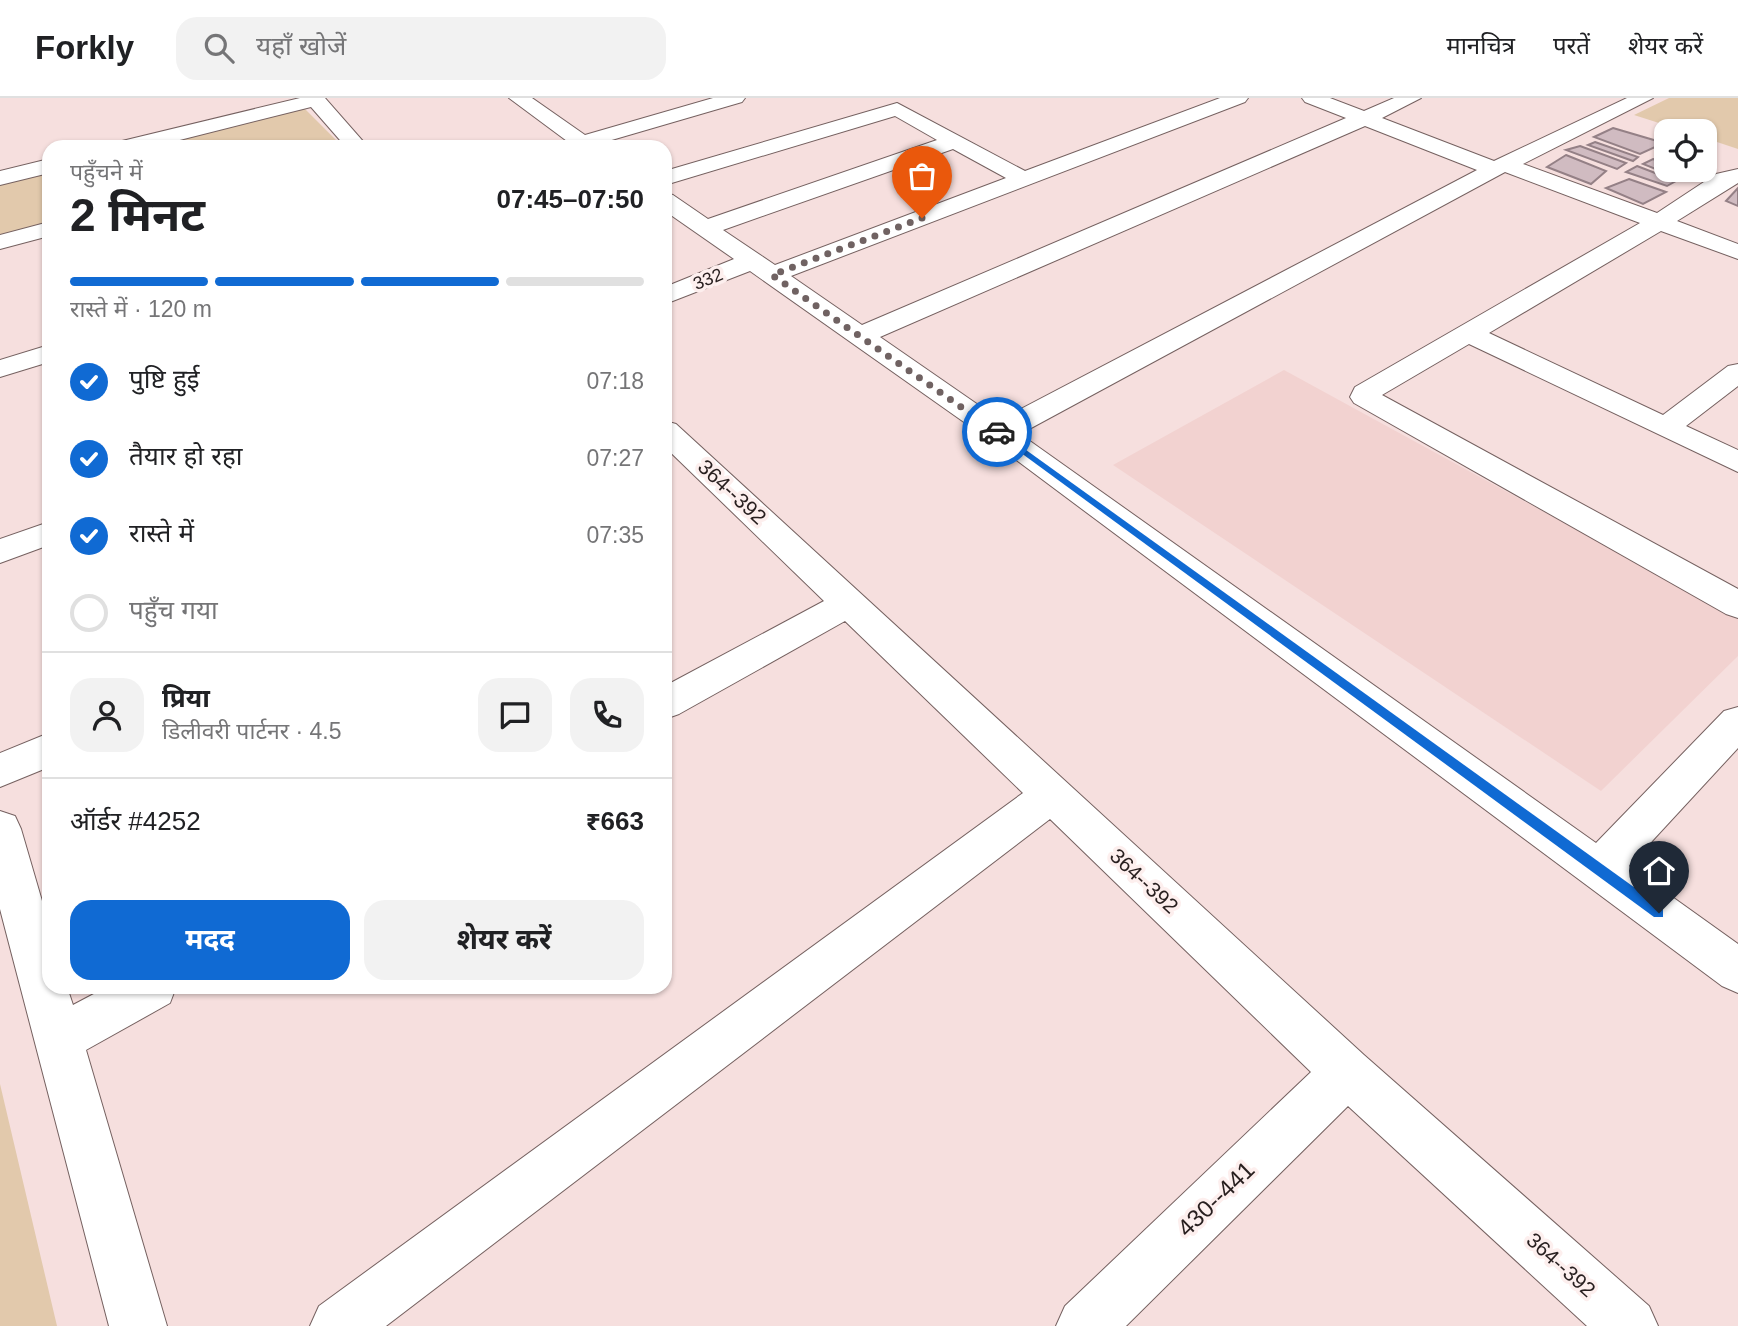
<!DOCTYPE html>
<html lang="hi">
<head>
<meta charset="utf-8">
<style>
  :root { --surface:#fff; --page:#f2f2f2; --text:#202124; --muted:#757577; --line:#e0e0e0; --accent:#106ad3 }
  body { margin:0; font-family:Helvetica,"Noto Sans Devanagari",sans-serif; background:var(--page); color:var(--text); height:100vh; display:flex; flex-direction:column; font-size:26px; white-space:nowrap }
  * { box-sizing:border-box; margin:0 }
  p { font-size:23px; color:var(--muted) }
  .icon { flex:none; width:38px; height:38px; fill:none; stroke:currentColor; stroke-width:2; stroke-linecap:round; stroke-linejoin:round }
  .map { position:relative; flex:1; overflow:hidden }
  .details { position:absolute; left:42px; top:42px; width:630px; height:854px; display:flex; flex-direction:column; background:var(--surface); border-radius:21px; box-shadow:0 2px 5px #0004 }
  .details>* { flex:none }
  .buttons { position:absolute; left:1654px; top:21px; display:grid; gap:14px }
  .buttons a { display:grid; place-items:center; width:63px; height:63px; border-radius:14px; background:var(--surface); box-shadow:0 2px 5px #0004; font-size:35px }
  .pin { position:absolute; display:grid; place-items:center; width:60px; height:60px; color:#fff; margin:-72px -30px; border-radius:50% 50% 50% 0; rotate:-45deg; box-shadow:0 0 7px #0007 }
  .pin .icon { rotate:45deg }
  .courier { position:absolute; display:grid; place-items:center; width:70px; height:70px; margin:-35px; border:5px solid #106ad3; border-radius:50%; background:#fff; color:#222; box-shadow:0 2px 9px #0007 }
  .headline em { font-style:normal; font-weight:700 }
  .headline div { display:flex; flex-direction:column-reverse }
  .headline { display:flex; align-items:center; justify-content:space-between; height:119px; padding:0 28px }
  h1 { font-size:46px; font-weight:700; line-height:52px }
  .bar { display:grid; grid-template-columns:repeat(4,1fr); gap:10px 7px; align-content:center; height:84px; padding:0 28px }
  .bar i { height:9px; border-radius:5px; background:var(--line) }
  .bar .selected { background:var(--accent) }
  .bar p { grid-column:span 4 }
  .line { display:flex; align-items:center; gap:18px; padding:0 28px; border-top:2px solid var(--line) }
  .line div { flex:1 }
  .round { display:grid; place-items:center; flex:none; width:74px; height:74px; border-radius:21px; background:var(--page) }
  ol { padding:0 28px; list-style:none }
  li { display:flex; align-items:center; gap:21px; height:77px }
  li p { margin-inline-start:auto }
  li .icon { padding:7px; border-radius:50%; background:var(--accent); color:#fff; stroke-width:4 }
  li:last-child { color:var(--muted) }
  li i { width:38px; height:38px; border:4px solid var(--line); border-radius:50% }
  .primary-button { display:flex; gap:14px; margin-top:auto; padding:14px 28px }
  .primary-button a { flex:1; height:80px; border-radius:21px; background:var(--accent); color:#fff; font-size:28px; font-weight:700; line-height:80px; text-align:center }
  .primary-button a+a { background:var(--page); color:var(--text) }
  header { display:flex; align-items:center; gap:42px; box-sizing:border-box; height:98px; padding:0 35px; background:var(--surface); border-bottom:2px solid var(--line) }
  header strong { font-size:33px }
  nav { display:flex; gap:38px; margin-inline-start:auto; font-size:24px }
  .search { width:490px; height:63px; background:var(--page); display:flex; align-items:center; gap:18px; box-sizing:border-box; padding:0 24px; border-radius:21px; color:var(--muted); font-size:26px }
  .map>svg:first-child { display:block }
</style>
</head>
<body>
<header>
<strong>Forkly</strong>
<div class="search"><svg class="icon" aria-label="search" viewBox="0 0 24 24"><circle cx="10" cy="10" r="6"/><path d="M15 15l6 6"/></svg>यहाँ खोजें</div>
<nav><a>मानचित्र</a><a>परतें</a><a>शेयर करें</a></nav>
</header>
<div class="map">
<svg width="1738" height="1228" viewBox="0 0 1738 1228">
  <rect width="100%" height="100%" fill="#f6dfde"/>
  <path fill="#f2d2d0" d="M1284,272L1738,520V558L1601,693L1113,367Z"/>
  <path fill="#e2c9ac" d="M1669,0H1738V51L1705,40L1704,33H1684L1634,17Z
    M304,10L341,47L148,49Z
    M49,74V126L0,139V86Z
    M0,986L57,1228H0Z"/>
  <path fill="#d0bbc1" stroke="#948086" stroke-width="2" d="M1613,30L1664,45L1640,56L1594,39Z
    M1595,44L1638,59L1633,63L1588,47Z
    M1580,48L1626,65L1617,71L1566,52Z
    M1566,57L1606,73L1591,86L1547,69Z
    M1653,61L1666,67V72H1678L1694,78L1683,82L1643,66Z
    M1637,68L1676,83L1667,88L1626,74Z
    M1629,81L1666,94L1643,106L1606,90Z
    M1738,90V108L1726,103Z"/>
  <g fill="none" stroke-linecap="round" stroke-linejoin="round">
    <g stroke="#756160" stroke-width="2">
      <path id="street" d="M300,0H325L368,49H346L311,9L152,49H115L118,44Z
        M509,0H532L585,37L713,0H745L742,4L598,46L600,49H575Z
        M1220,0H1248L1245,4L791,178L862,227L1346,20L1305,4L1302,0H1330L1364,13L1394,0H1421L1382,20L1494,63L1627,0H1653L1523,66L1657,115L1716,76L1738,71V85L1677,123L1738,146V161L1661,133L1489,235L1663,317L1728,268L1738,266V288L1686,328L1738,352V374L1469,246L1382,297L1738,491V520L1726,516L1354,305L1350,299L1355,289L1640,125L1505,74L1020,336L1596,745L1724,613L1738,609V650L1629,768L1738,846V895L1722,888L988,341L750,173L665,206V189L734,161L665,113V95L673,97L708,121L937,42L895,18L665,87V73L897,5L1025,73ZM1365,28L1477,72L1000,322L880,239ZM953,51L1006,80L775,167L723,132Z
        M49,61V75L0,87V73Z
        M49,124V138L0,151V137Z
        M49,247V264L0,279V262Z
        M665,323L676,326L1364,957L1649,1208L1658,1228H1587L1348,1008L1126,1228H1056L1065,1208L1311,974L1050,721L386,1228H310L319,1208L1023,695L845,523L679,616L665,621V588L824,503L665,349Z
        M49,424V447L0,465V441Z
        M49,635V669L0,689V655Z
        M0,713L15,718L21,731L49,827V889H67L73,907L107,889H176L170,905L86,952L167,1228H109L0,811Z"/>
    </g>
    <use href="#street" fill="#fff" fill-rule="evenodd"/>
  </g>
  <path fill="#106ad3" d="M997,331L1663,810V819H1654L994,335Z"/>
  <g fill="none" stroke-linecap="round" stroke-linejoin="round">
    <path stroke="#706262" stroke-width="7" stroke-dasharray="0 12.6" d="M922,120L772,177L997,334"/>
  </g>
  <g text-anchor="middle" stroke-width="7" stroke-linejoin="round" paint-order="stroke">
    <g font-size="18" fill="#281f1f" stroke="#fdefee">
      <text transform="translate(708 181) rotate(-22)" y="6">332</text>
    </g>
    <g font-size="21" fill="#281f1f" stroke="#fdefee">
      <text transform="translate(732 394) rotate(43)" y="7">364--392</text>
      <text transform="translate(1144 783) rotate(43)" y="7">364--392</text>
      <text transform="translate(1561 1167) rotate(42)" y="7">364--392</text>
    </g>
    <g font-size="24" fill="#281f1f" stroke="#fdefee">
      <text transform="translate(1216 1101) rotate(-44)" y="8">430--441</text>
    </g>
  </g>
</svg>
<div class="buttons">
<a><svg class="icon" aria-label="locate" viewBox="0 0 24 24"><circle cx="12" cy="12" r="6"/><path d="M12 2v4M12 18v4M2 12h4M18 12h4"/></svg></a>
</div>
<div class="pin" style="left:922px;top:120px;background:#ea580c"><svg class="icon" aria-label="bag" viewBox="0 0 24 24"><path d="M5 8h14l-1 12H6zM9 8a3 3 0 0 1 6 0"/></svg></div>
<div class="pin" style="left:1659px;top:815px;background:#1f2937"><svg class="icon" aria-label="home" viewBox="0 0 24 24"><path d="M3 11l9-7 9 7M6 9v11h12V9"/></svg></div>
<div class="courier" style="left:997px;top:334px"><svg class="icon" aria-label="car" viewBox="0 0 24 24"><path d="M5 17H2v-5l4-1 3-4h7l3 4 3 1v5h-3M9 17h6M6 11h13"/><circle cx="7" cy="17" r="2"/><circle cx="17" cy="17" r="2"/></svg></div>
<section class="details">
<div class="headline"><div><h1>2 मिनट</h1><p>पहुँचने में</p></div><em>07:45–07:50</em></div>
<div class="bar"><i class="selected"></i><i class="selected"></i><i class="selected"></i><i></i><p>रास्ते में · 120 m</p></div>
<ol>
<li><svg class="icon" aria-label="check" viewBox="0 0 24 24"><path d="M5 12l5 5 9-10"/></svg>पुष्टि हुई<p>07:18</p></li>
<li><svg class="icon" aria-label="check" viewBox="0 0 24 24"><path d="M5 12l5 5 9-10"/></svg>तैयार हो रहा<p>07:27</p></li>
<li><svg class="icon" aria-label="check" viewBox="0 0 24 24"><path d="M5 12l5 5 9-10"/></svg>रास्ते में<p>07:35</p></li>
<li><i></i>पहुँच गया</li>
</ol>
<div class="line" style="height:126px"><a class="round"><svg class="icon" aria-label="person" viewBox="0 0 24 24"><circle cx="12" cy="8" r="4"/><path d="M4 21q1-7 8-7t8 7"/></svg></a><div><b>प्रिया</b><p>डिलीवरी पार्टनर · 4.5</p></div><a class="round"><svg class="icon" aria-label="chat" viewBox="0 0 24 24"><path d="M4 5h16v11H9l-5 4z"/></svg></a><a class="round"><svg class="icon" aria-label="phone" viewBox="0 0 24 24"><path d="M5 4h4l2 5-3 2q2 4 5 5l2-3 5 2v4C11 20 4 13 5 4z"/></svg></a></div>
<div class="line" style="height:91px"><div>ऑर्डर #4252</div><b>₹663</b></div>
<div class="primary-button"><a>मदद</a><a>शेयर करें</a></div>
</section>
</div>
</body>
</html>
